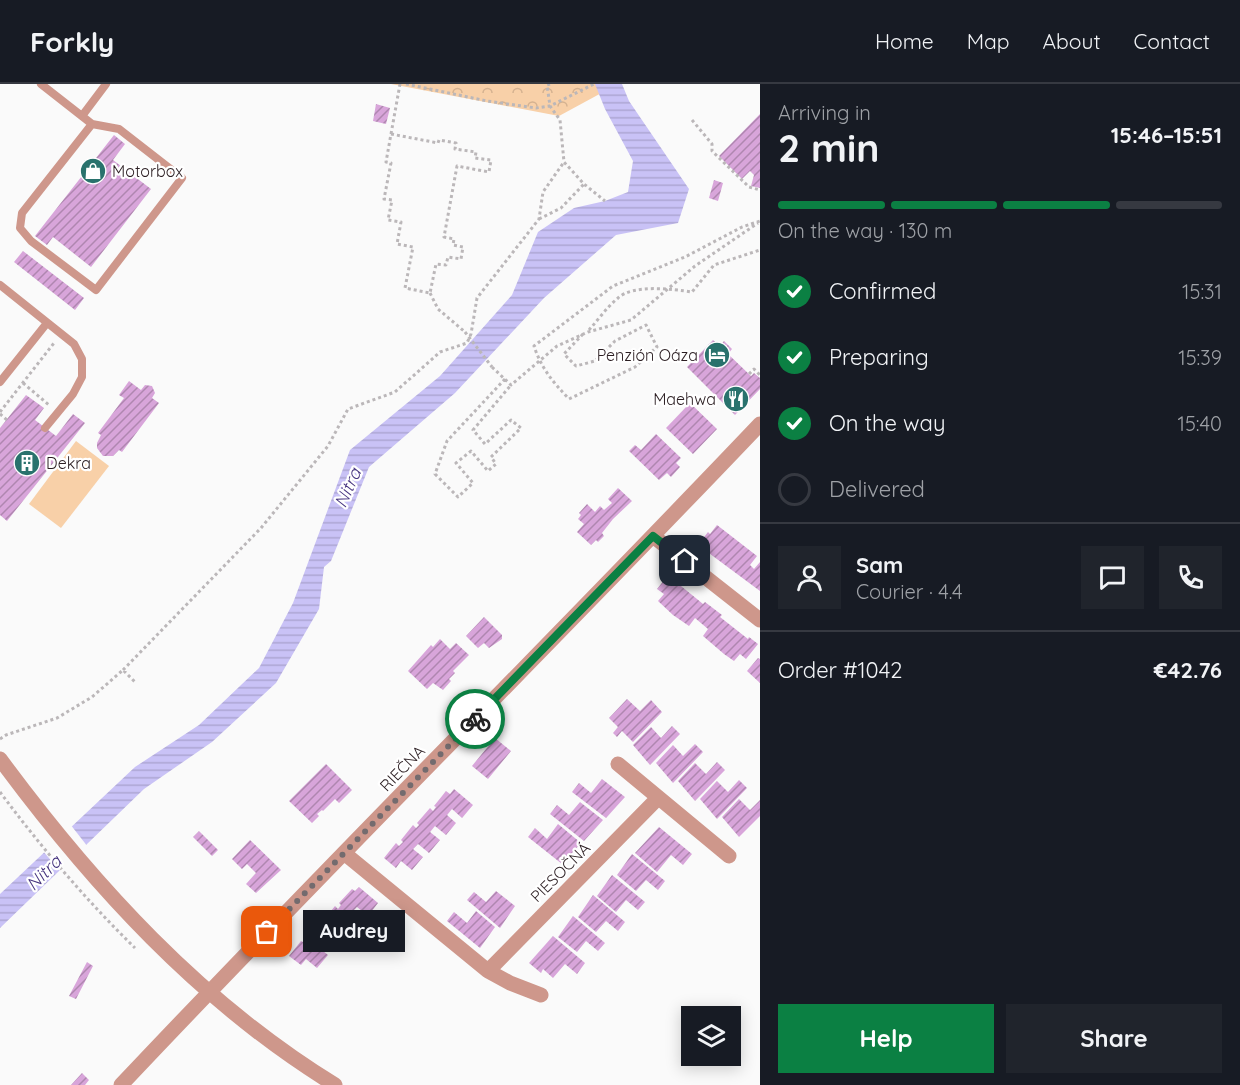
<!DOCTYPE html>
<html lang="en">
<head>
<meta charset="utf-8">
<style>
  :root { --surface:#171b24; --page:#20242c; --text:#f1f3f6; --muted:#9ea1a6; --line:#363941; --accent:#0b8043 }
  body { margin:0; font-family:Quicksand,sans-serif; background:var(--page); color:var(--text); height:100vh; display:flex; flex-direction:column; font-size:22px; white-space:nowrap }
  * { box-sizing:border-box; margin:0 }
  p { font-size:20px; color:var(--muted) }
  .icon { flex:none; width:33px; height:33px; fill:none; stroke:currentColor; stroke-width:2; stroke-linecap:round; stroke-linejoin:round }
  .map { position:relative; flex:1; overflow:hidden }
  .drawer { display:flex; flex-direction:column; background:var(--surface); width:480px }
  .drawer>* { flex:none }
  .tools { position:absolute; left:681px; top:922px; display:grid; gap:12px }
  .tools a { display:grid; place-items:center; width:60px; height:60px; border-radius:0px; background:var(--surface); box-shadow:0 3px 15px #0003; font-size:30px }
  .pin { position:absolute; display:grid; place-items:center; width:51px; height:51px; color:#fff; margin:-26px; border-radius:12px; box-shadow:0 3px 9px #0006 }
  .courier { position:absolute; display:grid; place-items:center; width:60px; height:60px; margin:-30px; border:4px solid #0b8043; border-radius:50%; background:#fff; color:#222; box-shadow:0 2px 8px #0007 }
  .bubble { position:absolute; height:42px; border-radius:0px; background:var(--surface); box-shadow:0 3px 15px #0003; font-size:20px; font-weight:800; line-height:42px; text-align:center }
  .overview em { font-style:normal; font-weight:800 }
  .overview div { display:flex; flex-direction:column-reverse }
  .overview { display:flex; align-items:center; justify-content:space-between; height:102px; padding:0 18px }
  h1 { font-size:39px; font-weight:800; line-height:45px }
  .bar { display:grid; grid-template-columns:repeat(4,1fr); gap:9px 6px; align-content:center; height:72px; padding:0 18px }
  .bar i { height:8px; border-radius:4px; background:var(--line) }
  .bar .on { background:var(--accent) }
  .bar p { grid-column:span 4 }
  .line { display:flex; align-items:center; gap:15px; padding:0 18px; border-top:2px solid var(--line) }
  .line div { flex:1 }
  .round { display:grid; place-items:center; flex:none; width:63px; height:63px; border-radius:0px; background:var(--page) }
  ol { padding:0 18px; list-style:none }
  li { display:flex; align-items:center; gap:18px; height:66px }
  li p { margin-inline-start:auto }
  li .icon { padding:6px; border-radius:50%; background:var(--accent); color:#fff; stroke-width:4 }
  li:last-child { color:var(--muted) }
  li i { width:33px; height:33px; border:3px solid var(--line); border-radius:50% }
  .action { display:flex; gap:12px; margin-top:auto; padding:12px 18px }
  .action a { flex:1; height:69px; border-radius:0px; background:var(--accent); color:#fff; font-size:24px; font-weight:800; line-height:69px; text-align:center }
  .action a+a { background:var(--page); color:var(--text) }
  header { display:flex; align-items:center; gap:36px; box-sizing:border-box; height:84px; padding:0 30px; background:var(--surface); border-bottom:2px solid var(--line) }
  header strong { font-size:28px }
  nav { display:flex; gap:33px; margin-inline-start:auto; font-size:21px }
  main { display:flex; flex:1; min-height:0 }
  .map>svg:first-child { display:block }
</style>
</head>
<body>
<header>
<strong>Forkly</strong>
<nav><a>Home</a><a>Map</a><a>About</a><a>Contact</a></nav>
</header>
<main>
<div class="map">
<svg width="760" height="1001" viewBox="0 0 760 1001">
  <defs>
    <pattern id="forest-crowns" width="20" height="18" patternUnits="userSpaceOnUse" patternTransform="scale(1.5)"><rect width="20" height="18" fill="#f8d0a8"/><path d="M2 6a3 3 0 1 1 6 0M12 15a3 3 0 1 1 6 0" fill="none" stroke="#d5b290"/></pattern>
    <pattern id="water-rules" width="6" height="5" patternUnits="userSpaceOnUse" patternTransform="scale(1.5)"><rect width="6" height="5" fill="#c9c2f6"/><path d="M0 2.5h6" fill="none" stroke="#ada6d3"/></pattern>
    <pattern id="building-hatch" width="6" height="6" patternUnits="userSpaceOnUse" patternTransform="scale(1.5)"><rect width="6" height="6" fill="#d8a5da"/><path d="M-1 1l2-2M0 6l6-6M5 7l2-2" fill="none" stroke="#af86b0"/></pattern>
  </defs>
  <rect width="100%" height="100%" fill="#fafafa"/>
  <path fill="url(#forest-crowns)" d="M391,0H618L559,32Z"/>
  <path fill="#f8d0a8" d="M76,357L109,382L61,444L29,420Z"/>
  <path fill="url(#water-rules)" d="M595,0H622L629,17L689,105L678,139L616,151L544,214L455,309L369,383L331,477L324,483L319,525L276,599L212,658L144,705L0,844V810L135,683L199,641L259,584L293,519L350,366L440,292L512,211L538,148L574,124L605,117L628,108L633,77L605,25Z"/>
  <path fill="#fafafa" d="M70,740L88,763L62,789L42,766Z"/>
  <path fill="url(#building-hatch)" d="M376,20L390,24L386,40L373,37Z
    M760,30V104L751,102L754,91L750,87L742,95L719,72Z
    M114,51L125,60L113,76L151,105L91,183L53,153L47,161L35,152Z
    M714,96L723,99L718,117L709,114Z
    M23,167L84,214L75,226L14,178Z
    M713,256L720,262L724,257L732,265L728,270L751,292L754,289L760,294V305L735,331L687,283Z
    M129,297L141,306L145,301L152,302L155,309L152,314L159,319L122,368L119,366L113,372H103L97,364V359L101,351L98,349L124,314L119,311Z
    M26,311L44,324L35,336L56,352L73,330L85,339L7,437L0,431V344Z
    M690,319L717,345L693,370L666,344Z
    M656,350L681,374L676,379L680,383L671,393L667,389L659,396L629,367L635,361L641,366Z
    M618,404L632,417L613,435L602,449L604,452L598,458L596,456L591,461L577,448L584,440L578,435L581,431L579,429L587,420L595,428L600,422L604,426L612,419L608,415Z
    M717,441L757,472L750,481L754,485L760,478V507L698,461L708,448L710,450Z
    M669,490L677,497L676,498L697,515L703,520L705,518L722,531L720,533L748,555L749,553L758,560L746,575L740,570L734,577L724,570L703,552L708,545L695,534L689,542L673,531L658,517L664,510L657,505Z
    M484,533L502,551V555L489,564L484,559L478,564L466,552Z
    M440,555L450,565L456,559L469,571L453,587L455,589L449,595L451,597L443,606L433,599L427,605L408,587L431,561L433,563Z
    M758,574L760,575V599L747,587Z
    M627,615L640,627L651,616L662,628L633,658L622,647L617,653L613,649L618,643L609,634Z
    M672,642L680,650L650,681L633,661L651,643L661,654Z
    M495,654L511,667L488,695L472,682Z
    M695,660L703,668L673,699L656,679L673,661L683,672Z
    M717,678L725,686L695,717L678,697L695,679L706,690Z
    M326,680L352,706L339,719L335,715L323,727L322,726L317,730L319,732L312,739L289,717Z
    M602,695L625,713L606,734L572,708L579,699L591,709Z
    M739,696L747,704L717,735L700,715L717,697L728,708Z
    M454,705L473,721L462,734L452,725L447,731L456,739L446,751L435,742L430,748L440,756L429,769L418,760L413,765L423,773L412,786L401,777L396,784L384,774L396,759L399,762L403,758L401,756L413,741L416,744L419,741L417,739L430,724L433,727L436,723L434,722L446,707L450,710Z
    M739,715L750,726L760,716V732L739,753L722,733Z
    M580,718L603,736L584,757L550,730L557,721L569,731Z
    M558,740L581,759L562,780L528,753L535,744L547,755Z
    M659,743L692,770L683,781L671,771L657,788L635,769Z
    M199,747L218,766L212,772L193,753Z
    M250,756L281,786L256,809L246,800L256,789L247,780L242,785L232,775Z
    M632,770L665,797L658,806L646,796L636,807L617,791Z
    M612,791L645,818L638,826L626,816L616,828L597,812Z
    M359,803L378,819L368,832L357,823L352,828L361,836L351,849L340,840L335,846L345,854L334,867L323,858L318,863L328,871L317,884L306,875L301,881L289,872L301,857L305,859L308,856L306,854L318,839L322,842L325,839L323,837L335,822L338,825L341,821L339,819L352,805L355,807Z
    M496,807L515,822L500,844L467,816L474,808L486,818Z
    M593,811L625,838L618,847L606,837L596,848L578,833Z
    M476,827L495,843L480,864L447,837L454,828L467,839Z
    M573,832L605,859L598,867L586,857L577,868L558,853Z
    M553,852L585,879L577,890L565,880L553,894L543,885L541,889L529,879Z
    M87,878L93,882L76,915L69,912Z
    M82,989L89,996L85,1001H71Z"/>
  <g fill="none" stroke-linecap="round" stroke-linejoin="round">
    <path stroke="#bbb7b9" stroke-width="3" stroke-dasharray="3 3" stroke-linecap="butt" d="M406,0L487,17L536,24L550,22L594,0
      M550,0L547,1L550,22L560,36L564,78L584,100L605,117
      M692,36L712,60V67L749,103L760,106
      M391,50L438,59L439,56L456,59L455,65L476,68L475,74L491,76L489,88L457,82L444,153L454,155L453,161L463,163L461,175L448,173L446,181L436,180L430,209L405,204L413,163L397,160L401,138L388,136L392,116L384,115L391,79L386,78Z
      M391,50L400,0
      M539,135L561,124L584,100
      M430,209L438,225L465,248
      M589,246C598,236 607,223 618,214C633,200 673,205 692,208L714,181L760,166
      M583,250L564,270L576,282L595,277L615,257L646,241L657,263L635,283L569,315C553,298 541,284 534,262L613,202L685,173L742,143L760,137
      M492,283L511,301L557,262L588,248L631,236L695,182L758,139
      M749,290L754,285L760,291
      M505,295L447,357L435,390L458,413L473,399L456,379L471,367L488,387L496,380L491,373L521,344L511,336L485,360L473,346L511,301
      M23,299L49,321
      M0,328L54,259
      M0,330L7,336
      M123,586L261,444L328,362L348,325L395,308L440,268L467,259L471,250L477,214L539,135L543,108L564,78
      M0,655L6,651L57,634L92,613L123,586L136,599
      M0,708C41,763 86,816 135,864"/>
    <path stroke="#ce978b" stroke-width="8" d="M41,0L92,40L119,45L182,94L96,206L31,157L20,144L22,129L92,40
      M82,32L106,0
      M0,201L74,260L82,275V293L73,310L45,344
      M0,298L47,239"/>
    <path stroke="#ce978b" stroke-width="15" d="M653,452L760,536
      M0,675C93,801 201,919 335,1001
      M618,680L729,772
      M344,769L488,887L658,714
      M488,887L510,899L541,911
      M121,1001C331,778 549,562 760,340"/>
    <path stroke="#bbb7b9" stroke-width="3" stroke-dasharray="3 3" stroke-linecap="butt" d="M465,248L492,283"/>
  </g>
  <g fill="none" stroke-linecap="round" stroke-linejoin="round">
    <path stroke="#736b6e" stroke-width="6" stroke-dasharray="0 10.8" d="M267,848L475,635"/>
    <path stroke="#0b8043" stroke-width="8" d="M475,635L653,452L685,477"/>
  </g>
  <defs>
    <g id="shop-disc" transform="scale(1.35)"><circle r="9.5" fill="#29726d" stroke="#fff"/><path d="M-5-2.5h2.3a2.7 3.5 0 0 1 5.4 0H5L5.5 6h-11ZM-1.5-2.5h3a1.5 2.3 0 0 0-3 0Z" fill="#fff"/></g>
    <g id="hotel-disc" transform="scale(1.35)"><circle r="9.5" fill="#29726d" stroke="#fff"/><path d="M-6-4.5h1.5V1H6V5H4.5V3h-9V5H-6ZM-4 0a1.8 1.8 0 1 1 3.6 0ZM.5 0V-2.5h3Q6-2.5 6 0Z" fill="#fff"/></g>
    <g id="restaurant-disc" transform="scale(1.35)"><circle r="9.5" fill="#29726d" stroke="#fff"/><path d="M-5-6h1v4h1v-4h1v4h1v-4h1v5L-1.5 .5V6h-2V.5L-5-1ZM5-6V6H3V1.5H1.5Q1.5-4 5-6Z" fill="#fff"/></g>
    <g id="building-disc" transform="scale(1.35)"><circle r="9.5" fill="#29726d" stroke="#fff"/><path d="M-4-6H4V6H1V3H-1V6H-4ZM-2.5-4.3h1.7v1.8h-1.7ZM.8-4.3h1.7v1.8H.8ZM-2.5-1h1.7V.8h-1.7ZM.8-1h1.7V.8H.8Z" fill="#fff"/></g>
  </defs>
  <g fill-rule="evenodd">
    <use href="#shop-disc" x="93" y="87"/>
    <use href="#hotel-disc" x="717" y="271"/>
    <use href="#restaurant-disc" x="736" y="315"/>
    <use href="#building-disc" x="27" y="379"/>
  </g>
  <g text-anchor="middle" stroke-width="4.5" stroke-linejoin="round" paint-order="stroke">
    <g font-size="16" fill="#2b1e22" stroke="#fff" text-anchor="start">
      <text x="112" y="93">Motorbox</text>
      <text x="698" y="277" text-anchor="end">Penzión Oáza</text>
      <text x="716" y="321" text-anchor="end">Maehwa</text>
      <text x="46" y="385">Dekra</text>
    </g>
    <g font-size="16" fill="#2b1e22" stroke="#fff">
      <text transform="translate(402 684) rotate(-46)" y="6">RIEČNA</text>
      <text transform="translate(560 788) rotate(-45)" y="6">PIESOČNÁ</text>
    </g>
    <g font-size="18" font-style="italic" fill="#46347f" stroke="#fff">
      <text transform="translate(348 404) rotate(-66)" y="6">Nitra</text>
      <text transform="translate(44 789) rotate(-45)" y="6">Nitra</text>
    </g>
  </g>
</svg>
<div class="tools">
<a><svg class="icon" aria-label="layers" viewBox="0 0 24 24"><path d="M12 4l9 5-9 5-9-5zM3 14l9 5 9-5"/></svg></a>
</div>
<div class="pin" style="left:267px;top:848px;background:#ea580c"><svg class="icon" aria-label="bag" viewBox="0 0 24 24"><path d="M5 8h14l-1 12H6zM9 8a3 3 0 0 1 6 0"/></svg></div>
<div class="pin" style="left:685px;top:477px;background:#1f2937"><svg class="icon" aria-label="home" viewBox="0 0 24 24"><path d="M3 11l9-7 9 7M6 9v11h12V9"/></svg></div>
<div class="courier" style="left:475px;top:635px"><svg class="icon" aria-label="bike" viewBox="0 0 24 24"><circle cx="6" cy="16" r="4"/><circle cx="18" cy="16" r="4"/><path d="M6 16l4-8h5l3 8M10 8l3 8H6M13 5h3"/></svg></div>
<div class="bubble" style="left:303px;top:826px;width:102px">Audrey</div>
</div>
<section class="drawer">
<div class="overview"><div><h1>2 min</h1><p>Arriving in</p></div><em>15:46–15:51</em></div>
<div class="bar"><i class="on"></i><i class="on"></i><i class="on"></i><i></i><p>On the way · 130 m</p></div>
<ol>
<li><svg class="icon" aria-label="check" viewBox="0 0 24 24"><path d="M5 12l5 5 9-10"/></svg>Confirmed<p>15:31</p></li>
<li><svg class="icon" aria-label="check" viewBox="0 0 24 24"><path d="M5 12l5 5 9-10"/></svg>Preparing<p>15:39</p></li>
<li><svg class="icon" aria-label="check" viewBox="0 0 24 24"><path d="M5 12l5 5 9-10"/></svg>On the way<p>15:40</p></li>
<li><i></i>Delivered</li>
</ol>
<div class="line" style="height:108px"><a class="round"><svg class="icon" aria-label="person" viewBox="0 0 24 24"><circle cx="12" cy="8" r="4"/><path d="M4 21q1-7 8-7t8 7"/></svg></a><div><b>Sam</b><p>Courier · 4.4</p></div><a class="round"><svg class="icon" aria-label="chat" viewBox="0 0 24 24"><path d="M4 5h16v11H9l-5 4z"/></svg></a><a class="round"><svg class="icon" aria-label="phone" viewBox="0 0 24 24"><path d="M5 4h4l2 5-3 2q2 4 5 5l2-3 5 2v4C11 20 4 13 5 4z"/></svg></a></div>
<div class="line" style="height:78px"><div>Order #1042</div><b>€42.76</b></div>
<div class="action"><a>Help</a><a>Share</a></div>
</section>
</main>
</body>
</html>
